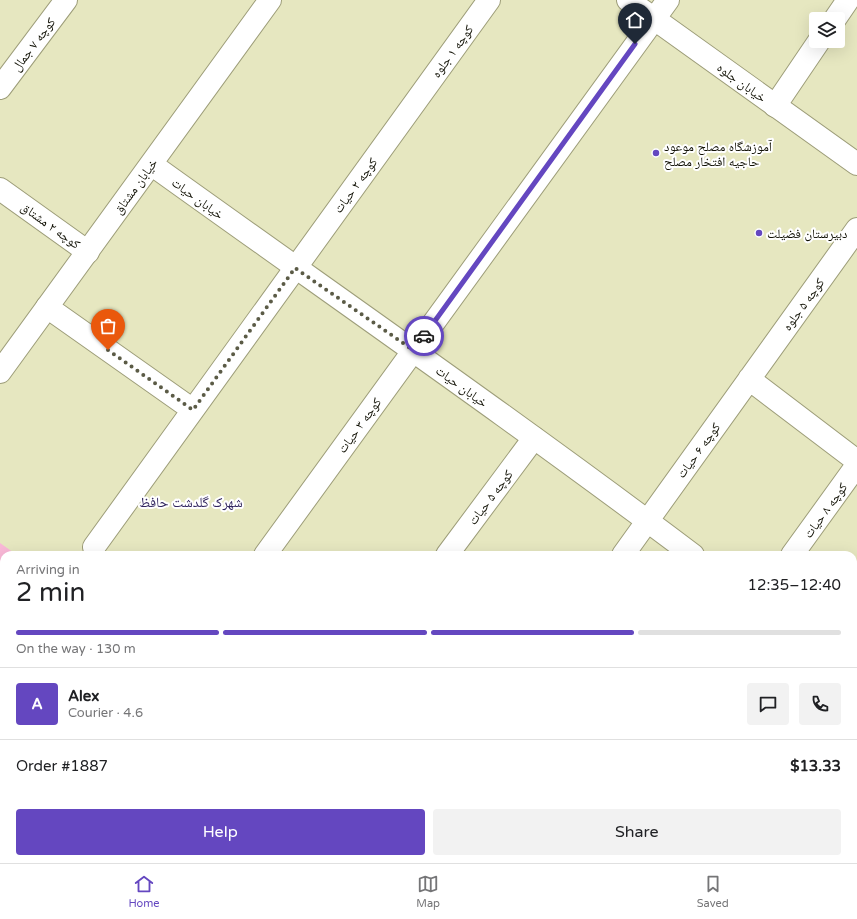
<!DOCTYPE html>
<html lang="en">
<head>
<meta charset="utf-8">
<style>
  :root { --surface:#fff; --page:#f2f2f2; --text:#202124; --muted:#757577; --line:#e0e0e0; --accent:#6447c0 }
  body { margin:0; font-family:"Varela Round","Noto Naskh Arabic",sans-serif; background:var(--page); color:var(--text); height:100vh; display:flex; flex-direction:column; font-size:15px; white-space:nowrap }
  * { box-sizing:border-box; margin:0 }
  p { font-size:13px; color:var(--muted) }
  .icon { flex:none; width:22px; height:22px; fill:none; stroke:currentColor; stroke-width:2; stroke-linecap:round; stroke-linejoin:round }
  .map { position:relative; flex:1; overflow:hidden }
  .panel { position:absolute; left:0px; top:551px; width:857px; height:312px; display:flex; flex-direction:column; background:var(--surface); border-radius:12px 12px 0 0; box-shadow:0 4px 16px #0002 }
  .panel>* { flex:none }
  .controls { position:absolute; left:809px; top:12px; display:grid; gap:8px }
  .controls a { display:grid; place-items:center; width:36px; height:36px; border-radius:4px; background:var(--surface); box-shadow:0 4px 16px #0002; font-size:20px }
  .pin { position:absolute; display:grid; place-items:center; width:34px; height:34px; color:#fff; margin:-41px -17px; border-radius:50% 50% 50% 0; rotate:-45deg; box-shadow:0 0 4px #0007 }
  .pin .icon { rotate:45deg }
  .courier { position:absolute; display:grid; place-items:center; width:40px; height:40px; margin:-20px; border:3px solid #6447c0; border-radius:50%; background:#fff; color:#222; box-shadow:0 1px 5px #0007 }
  .head em { font-style:normal; font-weight:600 }
  .head div { display:flex; flex-direction:column-reverse }
  .head { display:flex; align-items:center; justify-content:space-between; height:68px; padding:0 16px }
  h1 { font-size:26px; font-weight:600; line-height:30px }
  .bar { display:grid; grid-template-columns:repeat(4,1fr); gap:6px 4px; align-content:center; height:48px; padding:0 16px }
  .bar i { height:5px; border-radius:3px; background:var(--line) }
  .bar .active { background:var(--accent) }
  .bar p { grid-column:span 4 }
  .line { display:flex; align-items:center; gap:10px; padding:0 16px; border-top:1px solid var(--line) }
  .line div { flex:1 }
  .round { display:grid; place-items:center; flex:none; width:42px; height:42px; border-radius:4px; background:var(--page) }
  .cta { display:flex; gap:8px; margin-top:auto; padding:8px 16px }
  .cta a { flex:1; height:46px; border-radius:4px; background:var(--accent); color:#fff; font-size:16px; font-weight:600; line-height:46px; text-align:center }
  .cta a+a { background:var(--page); color:var(--text) }
  .dock { display:flex; justify-content:space-around; align-items:center; height:56px; border-top:1px solid var(--line); background:var(--surface); font-size:11px; color:var(--muted) }
  .dock a { display:grid; justify-items:center; gap:2px }
  .dock .active { color:var(--accent) }
  .map>svg:first-child { display:block }
</style>
</head>
<body>
<div class="map">
<svg width="857" height="863" viewBox="0 0 857 863">
  <rect width="100%" height="100%" fill="#e6e7c0"/>
  <path fill="#f9b8d7" d="M0,543L17,555H4V574L0,571Z
    M37,859H165L169,863H42Z
    M334,859H433L438,863H338Z"/>
  <g fill="none" stroke-linecap="round" stroke-linejoin="round">
    <g stroke="#9d9d79" stroke-width="24">
      <path id="minor" d="M835,19L848,0
        M0,88L66,0
        M775,106L819,41
        M0,189L88,252
        M47,307L193,410
        M749,379L857,461
        M94,547L489,0
        M265,555L668,0
        M447,555L534,438
        M623,555L857,229
        M792,555L857,465
        M571,863L574,859"/>
    </g>
    <g stroke="#9d9d79" stroke-width="24">
      <path id="tertiary" d="M628,0L857,164
        M151,164C332,294 515,421 693,555
        M0,372L270,0
        M853,668L857,671
        M0,813L4,806"/>
    </g>
    <g stroke="#9d9d79" stroke-width="24">
      <path id="secondary" d="M853,736L857,730
        M853,844L857,839
        M762,863L764,859
        M840,863L842,859"/>
    </g>
    <g stroke="#9d9d79" stroke-width="24">
      <path id="primary" d="M0,623L4,626
        M0,695L4,698
        M192,859L196,863
        M275,859L280,863"/>
    </g>
    <use href="#minor" stroke="#fff" stroke-width="22"/>
    <use href="#tertiary" stroke="#fff" stroke-width="22"/>
    <use href="#secondary" stroke="#fff" stroke-width="22"/>
    <use href="#primary" stroke="#fff" stroke-width="22"/>
  </g>
  <g fill="none" stroke-linecap="round" stroke-linejoin="round">
    <path stroke="#5b5b46" stroke-width="4" stroke-dasharray="0 7.2" d="M108,350L193,410L295,268L413,350L424,336"/>
    <path stroke="#6447c0" stroke-width="5" d="M424,336L635,44"/>
  </g>
  <g fill="#6447c0" stroke="#fff" stroke-width="1.5">
    <circle cx="656" cy="153" r="4"/>
    <circle cx="759" cy="233" r="4"/>
  </g>
  <g text-anchor="middle" stroke-width="4" stroke-linejoin="round" paint-order="stroke">
    <g font-size="13" fill="#101004" stroke="#fff">
      <text transform="translate(33 44) rotate(-53)" y="5">کوچه ۷ جمال</text>
      <text transform="translate(452 51) rotate(-54)" y="5">کوچه ۱ جلوه</text>
      <text transform="translate(742 82) rotate(36)" y="5">خیابان جلوه</text>
      <text transform="translate(355 185) rotate(-54)" y="5">کوچه ۲ حیات</text>
      <text transform="translate(135 186) rotate(-54)" y="5">خیابان مشتاق</text>
      <text transform="translate(198 198) rotate(36)" y="5">خیابان حیات</text>
      <text transform="translate(51 225) rotate(36)" y="5">کوچه ۲ مشتاق</text>
      <text transform="translate(803 304) rotate(-54)" y="5">کوچه ۵ جلوه</text>
      <text transform="translate(462 386) rotate(36)" y="5">خیابان حیات</text>
      <text transform="translate(359 425) rotate(-54)" y="5">کوچه ۳ حیات</text>
      <text transform="translate(698 450) rotate(-54)" y="5">کوچه ۶ حیات</text>
      <text transform="translate(490 497) rotate(-53)" y="5">کوچه ۵ حیات</text>
      <text transform="translate(825 510) rotate(-54)" y="5">کوچه ۸ حیات</text>
    </g>
    <g font-size="13" fill="#101004" stroke="#fff" text-anchor="start">
      <text x="664" y="151">آموزشگاه مصلح موعود<tspan x="664" dy="15">حاجیه افتخار مصلح</tspan></text>
      <text x="767" y="238">دبیرستان فضیلت</text>
    </g>
    <g font-size="14" fill="#30245e" stroke="#fff">
      <text x="191" y="507">شهرک گلدشت حافظ</text>
    </g>
  </g>
</svg>
<div class="controls">
<a><svg class="icon" aria-label="layers" viewBox="0 0 24 24"><path d="M12 4l9 5-9 5-9-5zM3 14l9 5 9-5"/></svg></a>
</div>
<div class="pin" style="left:108px;top:350px;background:#ea580c"><svg class="icon" aria-label="bag" viewBox="0 0 24 24"><path d="M5 8h14l-1 12H6zM9 8a3 3 0 0 1 6 0"/></svg></div>
<div class="pin" style="left:635px;top:44px;background:#1f2937"><svg class="icon" aria-label="home" viewBox="0 0 24 24"><path d="M3 11l9-7 9 7M6 9v11h12V9"/></svg></div>
<div class="courier" style="left:424px;top:336px"><svg class="icon" aria-label="car" viewBox="0 0 24 24"><path d="M5 17H2v-5l4-1 3-4h7l3 4 3 1v5h-3M9 17h6M6 11h13"/><circle cx="7" cy="17" r="2"/><circle cx="17" cy="17" r="2"/></svg></div>
<section class="panel">
<div class="head"><div><h1>2 min</h1><p>Arriving in</p></div><em>12:35–12:40</em></div>
<div class="bar"><i class="active"></i><i class="active"></i><i class="active"></i><i></i><p>On the way · 130 m</p></div>
<div class="line" style="height:72px"><b class="round" style="background:var(--accent);color:#fff">A</b><div><b>Alex</b><p>Courier · 4.6</p></div><a class="round"><svg class="icon" aria-label="chat" viewBox="0 0 24 24"><path d="M4 5h16v11H9l-5 4z"/></svg></a><a class="round"><svg class="icon" aria-label="phone" viewBox="0 0 24 24"><path d="M5 4h4l2 5-3 2q2 4 5 5l2-3 5 2v4C11 20 4 13 5 4z"/></svg></a></div>
<div class="line" style="height:52px"><div>Order #1887</div><b>$13.33</b></div>
<div class="cta"><a>Help</a><a>Share</a></div>
</section>
</div>
<nav class="dock">
<a class="active"><svg class="icon" aria-label="home" viewBox="0 0 24 24"><path d="M3 11l9-7 9 7M6 9v11h12V9"/></svg>Home</a>
<a><svg class="icon" aria-label="map" viewBox="0 0 24 24"><path d="M3 6l6-2 6 2 6-2v14l-6 2-6-2-6 2zM9 4v14M15 6v14"/></svg>Map</a>
<a><svg class="icon" aria-label="saved" viewBox="0 0 24 24"><path d="M7 4h10v16l-5-4-5 4z"/></svg>Saved</a>
</nav>
</body>
</html>
